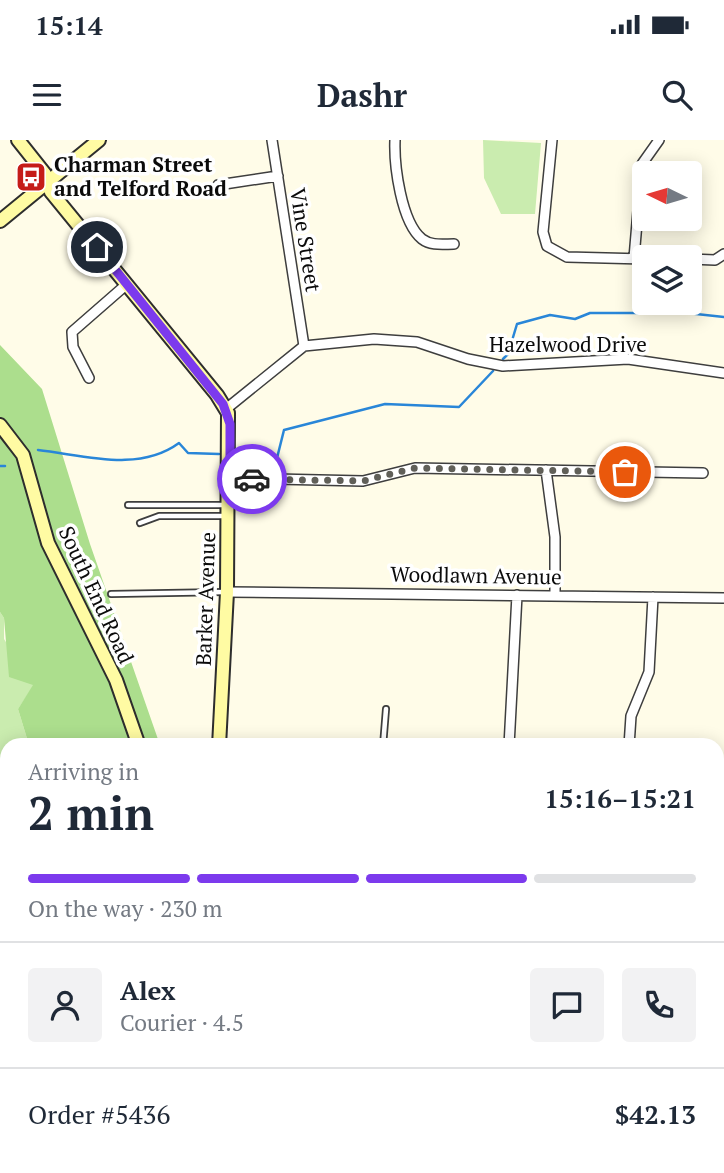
<!DOCTYPE html>
<html lang="en">
<head>
<meta charset="utf-8">
<style>
  :root { --surface:#fff; --page:#f2f2f3; --text:#1f2937; --muted:#747a83; --line:#e0e1e3; --accent:#7c3aed }
  body { margin:0; font-family:"PT Serif",serif; background:var(--page); color:var(--text); height:100vh; display:flex; flex-direction:column; font-size:26px; white-space:nowrap }
  * { box-sizing:border-box; margin:0 }
  p { font-size:23px; color:var(--muted) }
  .icon { flex:none; width:38px; height:38px; fill:none; stroke:currentColor; stroke-width:2; stroke-linecap:round; stroke-linejoin:round }
  .map { position:relative; flex:1; overflow:hidden }
  .panel { position:absolute; left:0px; top:598px; width:724px; height:436px; display:flex; flex-direction:column; background:var(--surface); border-radius:21px 21px 0 0; box-shadow:0 4px 18px #0003 }
  .panel>* { flex:none }
  .needle { width:46px; rotate:275deg }
  .controls { position:absolute; left:632px; top:21px; display:grid; gap:14px }
  .controls a { display:grid; place-items:center; width:70px; height:70px; border-radius:7px; background:var(--surface); box-shadow:0 4px 18px #0003; font-size:35px }
  .pin { position:absolute; display:grid; place-items:center; width:60px; height:60px; color:#fff; margin:-30px; border:4px solid #fff; border-radius:50%; box-shadow:0 2px 7px #0007 }
  .courier { position:absolute; display:grid; place-items:center; width:70px; height:70px; margin:-35px; border:5px solid #7c3aed; border-radius:50%; background:#fff; color:#222; box-shadow:0 2px 9px #0007 }
  .headline em { font-style:normal; font-weight:800 }
  .headline div { display:flex; flex-direction:column-reverse }
  .headline { display:flex; align-items:center; justify-content:space-between; height:119px; padding:0 28px }
  h1 { font-size:46px; font-weight:800; line-height:52px }
  .bar { display:grid; grid-template-columns:repeat(4,1fr); gap:10px 7px; align-content:center; height:84px; padding:0 28px }
  .bar i { height:9px; border-radius:5px; background:var(--line) }
  .bar .on { background:var(--accent) }
  .bar p { grid-column:span 4 }
  .line { display:flex; align-items:center; gap:18px; padding:0 28px; border-top:2px solid var(--line) }
  .line div { flex:1 }
  .round { display:grid; place-items:center; flex:none; width:74px; height:74px; border-radius:7px; background:var(--page) }
  .status { display:flex; justify-content:space-between; align-items:center; height:49px; padding:0 35px; background:var(--surface); direction:ltr }
  .status svg { height:19px; fill:currentColor }
  header { display:flex; justify-content:space-between; align-items:center; height:91px; padding:0 28px; background:var(--surface); font-size:32px; font-weight:800 }
  .map>svg:first-child { display:block }
</style>
</head>
<body>
<div class="status"><b>15:14</b><svg viewBox="0 0 49 12"><path d="M0 12V9h3v3zM5 12V6h3v6zM10 12V3h3v9zM15 12V0h3v12zM26 1h20v11H26zM47 4h2v5h-2z"/></svg></div>
<header><svg class="icon" aria-label="menu" viewBox="0 0 24 24"><path d="M4 6h16M4 12h16M4 18h16"/></svg>Dashr<svg class="icon" aria-label="search" viewBox="0 0 24 24"><circle cx="10" cy="10" r="6"/><path d="M15 15l6 6"/></svg></header>
<div class="map">
<svg width="724" height="1033" viewBox="0 0 724 1033">
  <rect width="100%" height="100%" fill="#fffce8"/>
  <path fill="#caecaf" d="M483,0L541,3L535,74H501L484,38Z
    M0,472L4,478V499L34,545L18,569L29,605L7,606V631L0,629Z"/>
  <path fill="#acde8d" d="M0,205L42,249L90,404L160,605H29L18,569L33,545L9,537L4,478L0,472Z
    M0,629L7,631V858L0,859Z
    M120,1027H303L309,1033H121Z"/>
  <g fill="none" stroke-linecap="round" stroke-linejoin="round">
    <path stroke="#2986d8" stroke-width="2.5" d="M503,219L508,214L517,184L550,175L575,179L590,173H687L724,177
      M38,310C84,315 138,333 179,303L188,313L219,314
      M241,316L277,318L284,290L385,264L459,267L493,231
      M0,326H5"/>
    <g stroke="#3e3e3e" stroke-width="8">
      <path id="lane" d="M128,365H225
        M140,383L159,376H225
        M111,454L225,452
        M383,606L386,569"/>
    </g>
    <g stroke="#3e3e3e" stroke-width="12">
      <path id="street" d="M272,0L304,206
        M395,0C394,25 401,82 422,99C431,106 443,104 454,104
        M552,0L543,92L547,106L567,117L644,119
        M218,45L278,36
        M634,118L642,24L659,0
        M690,119L715,120L724,114
        M89,238L73,207L72,192L127,144
        M226,269L304,206L374,199L417,202L468,219L503,226L628,219L724,233
        M546,330L555,397V455
        M230,338L363,341L415,328L703,333
        M227,452L724,458
        M509,606L517,455
        M629,606L631,576L649,532L653,457
        M0,982L7,981
        M27,1027V1033
        M390,1027L399,1033
        M545,1033V1027
        M701,1033V1027"/>
    </g>
    <g stroke="#2d2d2d" stroke-width="16">
      <path id="secondary" d="M18,0L45,34L51,52L217,255L228,273L227,452L219,606
        M0,81L99,0
        M0,285L23,315L48,403L116,540L139,606
        M718,923H724"/>
    </g>
    <path stroke="#2d2d2d" stroke-width="2" stroke-dasharray="7 3.5" stroke-linecap="butt" d="M137,1027L141,1033"/>
    <use href="#lane" stroke="#fff" stroke-width="4.5"/>
    <use href="#street" stroke="#fff" stroke-width="9"/>
    <use href="#secondary" stroke="#fffba3" stroke-width="12"/>
  </g>
  <g fill="none" stroke-linecap="round" stroke-linejoin="round">
    <path stroke="#605f58" stroke-width="7" stroke-dasharray="0 12.6" d="M252,339L363,341L415,328L625,332"/>
    <path stroke="#7c3aed" stroke-width="9" d="M97,107L223,264L230,284V338L252,339"/>
  </g>
  <defs>
    <g id="bus-square" transform="scale(1.575)"><rect x="-9" y="-9" width="18" height="18" rx="4" fill="#c51c18" stroke="#fff"/><path d="M-5-6H5V4H4V6H2V4H-2V6H-4V4H-5ZM-3.5-4V0h7V-4ZM-3.5 1.2v1.5H-2V1.2ZM2 1.2v1.5H3.5V1.2Z" fill="#fff"/></g>
  </defs>
  <g fill-rule="evenodd">
    <use href="#bus-square" x="31" y="37"/>
  </g>
  <g text-anchor="middle" stroke-width="7" stroke-linejoin="round" paint-order="stroke">
    <g font-size="21" font-weight="bold" fill="#0b0b0b" stroke="#fff" text-anchor="start">
      <text x="54" y="32">Charman Street<tspan x="54" dy="24">and Telford Road</tspan></text>
    </g>
    <g font-size="21" fill="#0b0b0b" stroke="#fff">
      <text transform="translate(305 100) rotate(81)" y="7">Vine Street</text>
      <text x="568" y="212">Hazelwood Drive</text>
      <text transform="translate(476 436) rotate(1)" y="7">Woodlawn Avenue</text>
      <text transform="translate(96 455) rotate(65)" y="7">South End Road</text>
      <text transform="translate(206 459) rotate(-88)" y="7">Barker Avenue</text>
    </g>
  </g>
</svg>
<div class="controls">
<a><svg class="needle" viewBox="-14 -14 28 28"><path d="M0-13l5 13h-10z" fill="#e53935"/><path d="M0 13l5-13h-10z" fill="#747a83"/></svg></a>
<a><svg class="icon" aria-label="layers" viewBox="0 0 24 24"><path d="M12 4l9 5-9 5-9-5zM3 14l9 5 9-5"/></svg></a>
</div>
<div class="pin" style="left:625px;top:332px;background:#ea580c"><svg class="icon" aria-label="bag" viewBox="0 0 24 24"><path d="M5 8h14l-1 12H6zM9 8a3 3 0 0 1 6 0"/></svg></div>
<div class="pin" style="left:97px;top:107px;background:#1f2937"><svg class="icon" aria-label="home" viewBox="0 0 24 24"><path d="M3 11l9-7 9 7M6 9v11h12V9"/></svg></div>
<div class="courier" style="left:252px;top:339px"><svg class="icon" aria-label="car" viewBox="0 0 24 24"><path d="M5 17H2v-5l4-1 3-4h7l3 4 3 1v5h-3M9 17h6M6 11h13"/><circle cx="7" cy="17" r="2"/><circle cx="17" cy="17" r="2"/></svg></div>
<section class="panel">
<div class="headline"><div><h1>2 min</h1><p>Arriving in</p></div><em>15:16–15:21</em></div>
<div class="bar"><i class="on"></i><i class="on"></i><i class="on"></i><i></i><p>On the way · 230 m</p></div>
<div class="line" style="height:126px"><a class="round"><svg class="icon" aria-label="person" viewBox="0 0 24 24"><circle cx="12" cy="8" r="4"/><path d="M4 21q1-7 8-7t8 7"/></svg></a><div><b>Alex</b><p>Courier · 4.5</p></div><a class="round"><svg class="icon" aria-label="chat" viewBox="0 0 24 24"><path d="M4 5h16v11H9l-5 4z"/></svg></a><a class="round"><svg class="icon" aria-label="phone" viewBox="0 0 24 24"><path d="M5 4h4l2 5-3 2q2 4 5 5l2-3 5 2v4C11 20 4 13 5 4z"/></svg></a></div>
<div class="line" style="height:91px"><div>Order #5436</div><b>$42.13</b></div>
</section>
</div>
</body>
</html>
